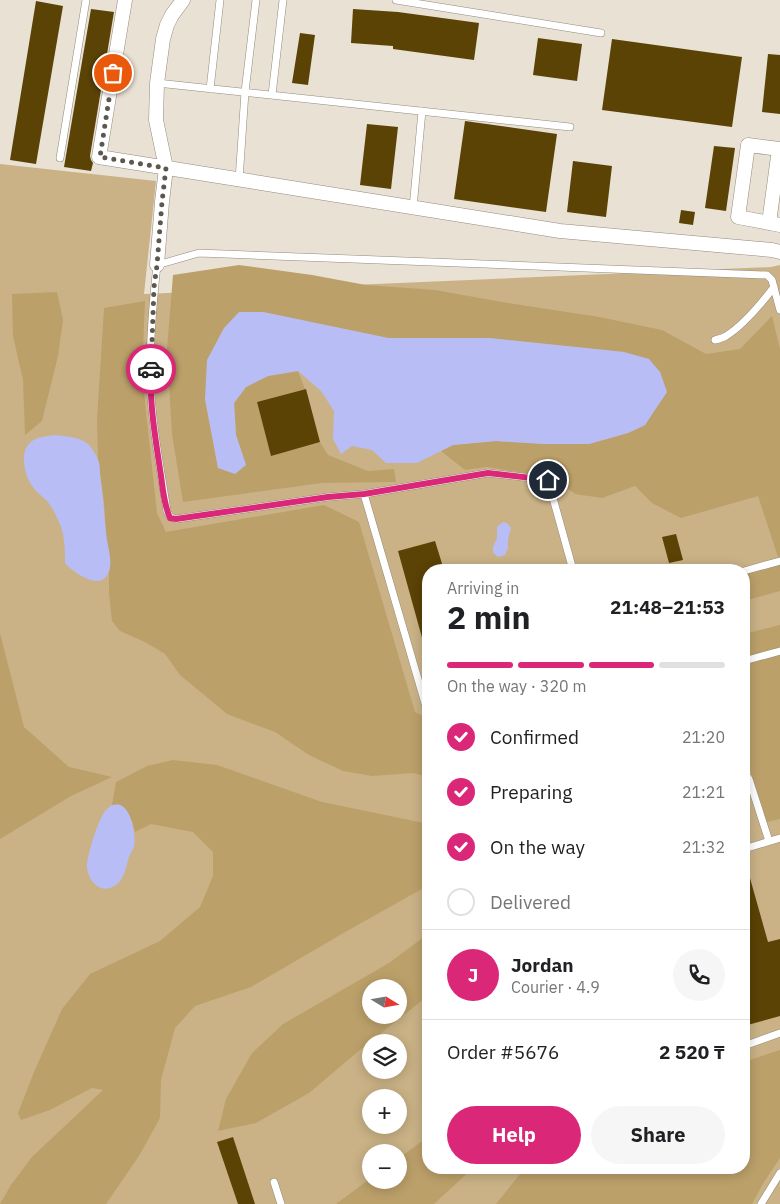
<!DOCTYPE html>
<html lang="en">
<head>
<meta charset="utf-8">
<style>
  :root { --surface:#fff; --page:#f6f6f6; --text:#202124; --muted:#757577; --line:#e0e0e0; --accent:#db2777 }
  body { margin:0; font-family:"IBM Plex Sans",sans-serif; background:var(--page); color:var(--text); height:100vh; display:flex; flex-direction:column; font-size:19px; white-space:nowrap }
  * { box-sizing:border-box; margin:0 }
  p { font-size:16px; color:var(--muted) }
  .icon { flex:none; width:28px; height:28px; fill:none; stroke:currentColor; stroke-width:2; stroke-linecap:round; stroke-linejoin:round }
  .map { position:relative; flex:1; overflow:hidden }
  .drawer { position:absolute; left:422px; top:564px; width:328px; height:610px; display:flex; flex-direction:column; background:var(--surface); border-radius:20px; box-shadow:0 2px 12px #0003 }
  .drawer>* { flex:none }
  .needle { width:32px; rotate:101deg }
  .buttons { position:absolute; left:362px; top:979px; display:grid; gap:10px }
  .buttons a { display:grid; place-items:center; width:45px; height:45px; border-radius:50%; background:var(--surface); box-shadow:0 2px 12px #0003; font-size:25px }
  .pin { position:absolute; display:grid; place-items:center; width:42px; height:42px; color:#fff; margin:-21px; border:2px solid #fff; border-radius:50%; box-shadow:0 1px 5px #0007 }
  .courier { position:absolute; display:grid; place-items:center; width:50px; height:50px; margin:-25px; border:4px solid #db2777; border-radius:50%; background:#fff; color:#222; box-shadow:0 1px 6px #0007 }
  .head em { font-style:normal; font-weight:700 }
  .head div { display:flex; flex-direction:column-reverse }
  .head { display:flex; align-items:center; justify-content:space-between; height:85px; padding:0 25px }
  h1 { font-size:32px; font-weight:700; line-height:38px }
  .bar { display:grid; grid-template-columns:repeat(4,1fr); gap:8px 5px; align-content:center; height:60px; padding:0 25px }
  .bar i { height:6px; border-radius:4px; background:var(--line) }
  .bar .on { background:var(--accent) }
  .bar p { grid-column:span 4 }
  .line { display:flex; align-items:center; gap:12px; padding:0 25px; border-top:1px solid var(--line) }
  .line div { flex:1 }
  .round { display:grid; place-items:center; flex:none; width:52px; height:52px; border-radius:26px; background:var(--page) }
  ol { padding:0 25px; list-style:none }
  li { display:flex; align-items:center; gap:15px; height:55px }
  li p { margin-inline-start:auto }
  li .icon { padding:5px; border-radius:50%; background:var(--accent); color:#fff; stroke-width:4 }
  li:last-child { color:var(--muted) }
  li i { width:28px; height:28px; border:2px solid var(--line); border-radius:50% }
  .cta { display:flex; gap:10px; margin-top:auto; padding:10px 25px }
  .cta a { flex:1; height:58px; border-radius:30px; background:var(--accent); color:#fff; font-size:20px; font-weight:700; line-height:58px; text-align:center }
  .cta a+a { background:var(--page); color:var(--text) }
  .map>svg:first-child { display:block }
</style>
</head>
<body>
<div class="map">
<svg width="780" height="1204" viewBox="0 0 780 1204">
  <rect width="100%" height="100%" fill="#e9e1d3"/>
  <path fill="#cab286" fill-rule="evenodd" d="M0,164L156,181L144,294L771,267L780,265V1204H0ZM429,570H744V1168H429ZM371,988H399V1015H371ZM371,1042H399V1070H371ZM371,1098H399V1125H371ZM371,1152H399V1180H371Z"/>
  <path fill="#bca06a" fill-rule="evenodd" d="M239,265L312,275L366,285L435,290L502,302L599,317L662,330L706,354L740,349L772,316L780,349V563L758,496L681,518L652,503L635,486L602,498L575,494L554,478L487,467L465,470L441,451L453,445L496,441L544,444H589L628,433L645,425L624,352L489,338H388L263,312L205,399L218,468L246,465L236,435L234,403L246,387L268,376L298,371L305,389L257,402L271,455L320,442L328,455L368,471L394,469L396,482L322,483L183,502L172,434L167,349L173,275Z
    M57,292L63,320L58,356L42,421L25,435L23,380L13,336L12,294Z
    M145,301L142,374L157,513L166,532L324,505L359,522L415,712L429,719V777L413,773L372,776L343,771L309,755L275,732L227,714L180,675L165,654L145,642L120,631L112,621L109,594V573L110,565L106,533L104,502L98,459L97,419L104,308Z
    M780,564V591L744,601V575Z
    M780,625V819L767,822L747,761H744V634Z
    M0,633L24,727L69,767L112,777L71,796L0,839Z
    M173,760L217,765L322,802L429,824V885L347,931L251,987L195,1006L175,1028L161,1080L160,1118L139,1156L106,1204H0L11,1185L32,1157L103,1090L92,1088L50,1110L21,1120L18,1113L34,1072L62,1009L90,974L160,941L200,907L213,876V852L193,832L151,824L135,832L132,821L120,805H112L116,782L147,766Z
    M429,933V995L361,1049L309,1093L256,1123L218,1131L226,1099L252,1053L283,1024L389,963ZM371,988H399V1015H371Z
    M780,1050V1158L764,1182L752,1204H496L525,1168H744V1062Z
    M429,1136V1168H473L434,1204H336L371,1178V1180H399V1158Z"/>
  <path fill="#b8bdf5" d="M239,312H263L388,338H489L624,352L649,359L660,372L667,392L645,425L628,433L589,444H544L496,441L453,445L417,463H386L372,450L352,446L341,454L333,439L334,411L321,391L298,371L268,376L246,387L234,403L236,435L246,465L235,474L218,468L205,399L207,360L224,328Z
    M54,435C64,436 80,437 88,444C91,447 97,456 98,460C100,464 100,470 100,475C103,494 104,513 106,533C107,545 113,560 109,571C102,593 74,573 65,563C65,548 65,532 57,518C55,512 51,506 47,501C42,496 35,491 31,484C24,473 19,450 32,441C38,437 47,436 54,435Z
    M504,522L508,524L511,528L508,539V548L505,555L498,557L493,552V547L497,538V527L500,524Z
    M112,805C115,805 117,804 120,805C132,809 136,836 134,847C133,850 130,853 129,857C125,870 124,883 110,888C104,890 100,888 96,885C91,881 88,875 87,868C86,858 99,817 106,810C108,808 110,806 112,805Z"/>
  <path fill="#5b4205" d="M36,1L63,6L36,164L10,160Z
    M91,9L114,12L90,156L91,160L93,163L91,171L64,167Z
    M353,9L398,12L479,23L474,60L393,49V46L351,43Z
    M300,33L315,35L308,85L292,83Z
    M538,38L582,44L577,81L533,75Z
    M612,39L742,57L732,127L602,110Z
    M768,54L780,55V114L762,112Z
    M465,121L557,134L546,212L454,199Z
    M367,124L398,127L391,189L360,185Z
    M714,146L735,148L726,211L705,208Z
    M573,161L612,166L606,217L567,212Z
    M681,210L695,212L693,225L679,223Z
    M306,389L320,442L271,456L257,402Z
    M676,534L683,560L669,563L662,537Z
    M435,541L444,570H429V652H426L398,551Z
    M744,864H746L768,942L780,939V1016L744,1026Z
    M233,1137L255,1204H238L217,1142Z"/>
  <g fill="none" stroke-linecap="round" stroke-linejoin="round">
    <g stroke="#918a7d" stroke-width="8">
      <path id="service" d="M396,0L601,33
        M157,83L570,127
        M210,89L220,0
        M272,95L283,0
        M60,158L86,0
        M239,180L245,92L256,0
        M413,208L422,111
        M715,340C719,339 723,338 726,336C744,325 761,304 774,287
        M364,494L427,710L429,711
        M573,570L548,480L488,473L364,494L328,497L176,519L170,517L167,511C160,466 151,421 150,375C150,339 153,301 157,265L199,253L767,275L772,280L780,310
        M744,571L780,561
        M744,661L780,651
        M744,772L749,779L769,841
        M744,849L780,838
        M744,1046L780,1033
        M274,1182L281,1204
        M761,1204L780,1173"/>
    </g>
    <g stroke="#918a7d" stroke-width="15">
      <path id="minor" d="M125,0L99,157L560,231L772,250L780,252
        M769,223L779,149L748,145L738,217L780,225
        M157,265L162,202L166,168L156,120L157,83L163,39L167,25L172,15L183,0"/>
    </g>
    <use href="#service" stroke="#fff" stroke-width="7"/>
    <use href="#minor" stroke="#fff" stroke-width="14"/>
  </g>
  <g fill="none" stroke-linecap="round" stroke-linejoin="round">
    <path stroke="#5c5850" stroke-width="5" stroke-dasharray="0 9" d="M113,73L100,157L166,168L162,202L157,265L154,287L151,369"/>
    <path stroke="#db2777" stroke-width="6" d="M151,369C149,403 156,442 161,476C163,490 164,505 170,518L176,519L328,497L364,494L488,473L548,480"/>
  </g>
</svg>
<div class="buttons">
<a><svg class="needle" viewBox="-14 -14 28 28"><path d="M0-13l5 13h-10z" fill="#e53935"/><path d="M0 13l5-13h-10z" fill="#757577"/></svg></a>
<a><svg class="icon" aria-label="layers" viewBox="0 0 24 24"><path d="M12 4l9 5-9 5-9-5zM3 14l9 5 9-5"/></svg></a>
<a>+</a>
<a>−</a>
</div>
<div class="pin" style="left:113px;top:73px;background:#ea580c"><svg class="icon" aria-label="bag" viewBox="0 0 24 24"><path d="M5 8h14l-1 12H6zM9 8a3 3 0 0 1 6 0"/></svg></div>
<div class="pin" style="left:548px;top:480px;background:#1f2937"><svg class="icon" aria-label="home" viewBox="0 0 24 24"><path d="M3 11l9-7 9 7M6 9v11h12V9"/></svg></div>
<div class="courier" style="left:151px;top:369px"><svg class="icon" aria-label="car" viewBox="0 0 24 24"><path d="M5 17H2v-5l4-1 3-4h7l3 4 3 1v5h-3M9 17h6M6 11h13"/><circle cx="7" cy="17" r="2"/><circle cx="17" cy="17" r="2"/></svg></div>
<section class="drawer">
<div class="head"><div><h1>2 min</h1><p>Arriving in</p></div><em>21:48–21:53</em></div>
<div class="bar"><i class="on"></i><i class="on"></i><i class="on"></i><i></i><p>On the way · 320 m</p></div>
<ol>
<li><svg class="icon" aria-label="check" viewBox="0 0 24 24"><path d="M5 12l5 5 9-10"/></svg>Confirmed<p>21:20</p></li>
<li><svg class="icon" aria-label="check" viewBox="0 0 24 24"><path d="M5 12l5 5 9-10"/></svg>Preparing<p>21:21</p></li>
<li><svg class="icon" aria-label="check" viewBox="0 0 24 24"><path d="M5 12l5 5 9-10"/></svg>On the way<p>21:32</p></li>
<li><i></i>Delivered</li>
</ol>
<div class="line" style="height:90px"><b class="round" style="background:var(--accent);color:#fff">J</b><div><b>Jordan</b><p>Courier · 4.9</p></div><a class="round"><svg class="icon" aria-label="phone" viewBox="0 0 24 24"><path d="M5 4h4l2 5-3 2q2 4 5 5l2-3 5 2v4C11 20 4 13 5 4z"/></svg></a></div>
<div class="line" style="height:65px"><div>Order #5676</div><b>2 520 ₸</b></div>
<div class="cta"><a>Help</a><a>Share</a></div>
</section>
</div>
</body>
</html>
